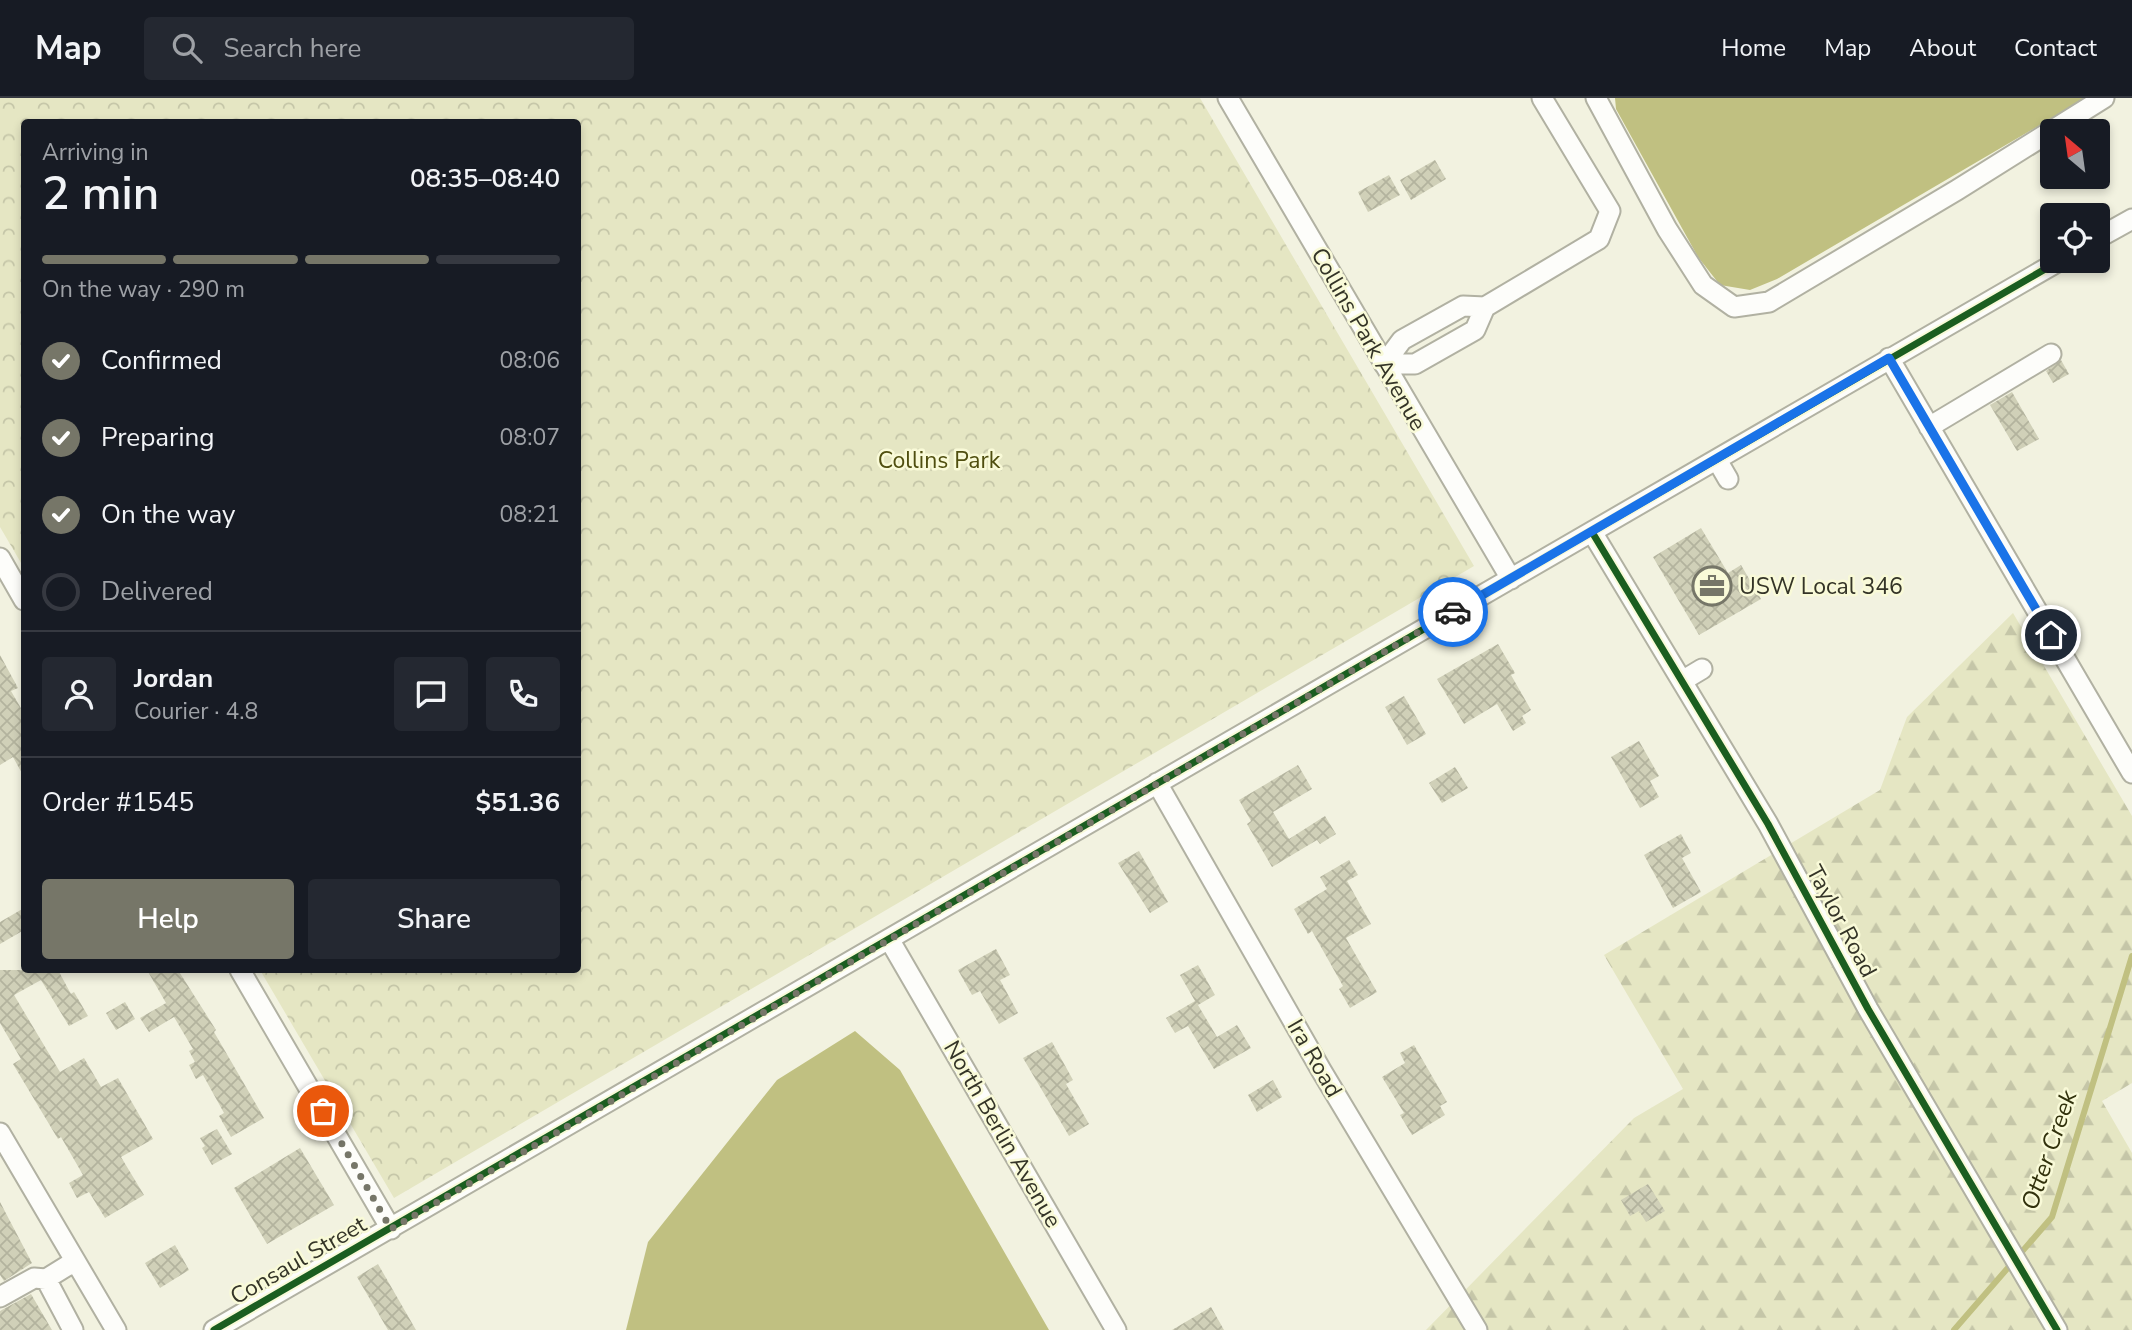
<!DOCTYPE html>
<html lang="en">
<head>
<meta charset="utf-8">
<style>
  :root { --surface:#171b24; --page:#242831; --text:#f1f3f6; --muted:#9ea1a6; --line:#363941; --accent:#767668 }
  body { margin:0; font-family:"Nunito Sans",sans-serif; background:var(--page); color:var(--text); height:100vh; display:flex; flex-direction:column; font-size:26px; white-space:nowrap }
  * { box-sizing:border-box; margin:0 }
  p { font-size:23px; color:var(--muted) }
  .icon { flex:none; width:38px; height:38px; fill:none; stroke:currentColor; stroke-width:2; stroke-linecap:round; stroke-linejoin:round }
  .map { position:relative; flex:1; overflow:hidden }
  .sheet { position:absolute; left:21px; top:21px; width:560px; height:854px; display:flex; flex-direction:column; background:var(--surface); border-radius:7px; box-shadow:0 4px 10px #0003 }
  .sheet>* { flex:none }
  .needle { width:46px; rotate:331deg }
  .tools { position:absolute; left:2040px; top:21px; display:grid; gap:14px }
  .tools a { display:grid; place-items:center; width:70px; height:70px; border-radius:7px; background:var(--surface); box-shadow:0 4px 10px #0003; font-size:35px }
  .pin { position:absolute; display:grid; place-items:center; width:60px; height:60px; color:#fff; margin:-30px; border:4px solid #fff; border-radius:50%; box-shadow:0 2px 7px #0007 }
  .courier { position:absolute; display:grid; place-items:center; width:70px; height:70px; margin:-35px; border:5px solid #1a73e8; border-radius:50%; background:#fff; color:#222; box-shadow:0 2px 9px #0007 }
  .head em { font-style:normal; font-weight:600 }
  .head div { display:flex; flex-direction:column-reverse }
  .head { display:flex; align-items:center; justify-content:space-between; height:119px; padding:0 21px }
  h1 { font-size:46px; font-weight:600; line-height:52px }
  .bar { display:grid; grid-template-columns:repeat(4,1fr); gap:10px 7px; align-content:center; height:84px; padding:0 21px }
  .bar i { height:9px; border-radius:5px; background:var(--line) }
  .bar .current { background:var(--accent) }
  .bar p { grid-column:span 4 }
  .line { display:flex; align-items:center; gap:18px; padding:0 21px; border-top:2px solid var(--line) }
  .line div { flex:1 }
  .round { display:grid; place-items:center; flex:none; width:74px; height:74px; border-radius:7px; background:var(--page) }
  ol { padding:0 21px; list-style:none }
  li { display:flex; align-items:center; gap:21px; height:77px }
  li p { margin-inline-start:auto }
  li .icon { padding:7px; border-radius:50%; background:var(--accent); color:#fff; stroke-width:4 }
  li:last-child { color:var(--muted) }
  li i { width:38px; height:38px; border:4px solid var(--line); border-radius:50% }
  .cta { display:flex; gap:14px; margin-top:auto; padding:14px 21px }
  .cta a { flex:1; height:80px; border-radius:7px; background:var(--accent); color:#fff; font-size:28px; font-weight:600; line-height:80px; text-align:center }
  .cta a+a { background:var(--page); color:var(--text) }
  header { display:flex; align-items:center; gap:42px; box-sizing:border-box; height:98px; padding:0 35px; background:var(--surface); border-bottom:2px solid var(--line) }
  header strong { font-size:33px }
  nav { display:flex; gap:38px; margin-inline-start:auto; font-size:24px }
  .search { width:490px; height:63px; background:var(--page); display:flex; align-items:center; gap:18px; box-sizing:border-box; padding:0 24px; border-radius:7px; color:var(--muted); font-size:26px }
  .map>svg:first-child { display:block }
</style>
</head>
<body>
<header>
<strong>Map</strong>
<div class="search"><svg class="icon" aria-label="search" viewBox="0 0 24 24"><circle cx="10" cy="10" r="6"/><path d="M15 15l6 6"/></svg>Search here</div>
<nav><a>Home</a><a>Map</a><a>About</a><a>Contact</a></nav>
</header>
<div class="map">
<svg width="2132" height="1232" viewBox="0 0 2132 1232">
  <defs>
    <pattern id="forest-firs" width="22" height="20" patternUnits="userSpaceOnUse" patternTransform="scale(1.75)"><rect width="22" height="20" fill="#e5e6c3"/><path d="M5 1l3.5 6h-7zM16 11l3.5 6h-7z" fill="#c5c6a8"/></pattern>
    <pattern id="park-crowns" width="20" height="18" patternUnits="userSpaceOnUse" patternTransform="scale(1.75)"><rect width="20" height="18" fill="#e5e6c3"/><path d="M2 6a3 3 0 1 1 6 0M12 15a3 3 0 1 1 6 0" fill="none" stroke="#c5c6a8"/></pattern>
    <pattern id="building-cross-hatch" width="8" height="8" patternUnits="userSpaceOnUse" patternTransform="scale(1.75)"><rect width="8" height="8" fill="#d0d0b8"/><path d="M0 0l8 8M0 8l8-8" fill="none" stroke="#b3b39e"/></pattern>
  </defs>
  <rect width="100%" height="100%" fill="#f2f2e0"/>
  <path fill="url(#forest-firs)" d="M2013,515L2132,718V985L2102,1003L2132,1055V1232H1426L1634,1020L1683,991L1604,857L1880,692L1907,619Z"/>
  <path fill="url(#park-crowns)" d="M0,0H1200L1474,468L394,1100L260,872H578V24H24V470L0,429Z"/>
  <path fill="#c0c081" d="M1615,0H2086L1777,181L1750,192L1720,187L1698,159L1616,11Z
    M855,933L900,972L1049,1232H626L648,1144L777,982Z"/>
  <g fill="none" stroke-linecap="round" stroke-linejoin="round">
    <path stroke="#c0c081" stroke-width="6" d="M1954,1232L2052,1119L2132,858"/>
  </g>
  <path fill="url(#building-cross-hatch)" d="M1435,62L1446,81L1411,102L1400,82Z
    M1389,77L1400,97L1368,114L1358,94Z
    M2061,262L2069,276L2053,285L2046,273Z
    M2012,294L2039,341L2017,353L1990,307Z
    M1701,430L1728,475L1741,467L1761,501L1699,537L1653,459Z
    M1498,546L1515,575L1511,577L1531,612L1522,618L1526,625L1513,633L1497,606L1464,626L1437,581Z
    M0,557L18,590L11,593L22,612H24V679L13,659L0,667Z
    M1404,598L1426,636L1407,647L1385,609Z
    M1639,643L1659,678L1650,683L1659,699L1640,710L1611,659Z
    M1298,667L1312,691L1273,714L1289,741L1325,718L1336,736L1320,746L1317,742L1272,769L1247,726L1251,723L1239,702Z
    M1455,669L1468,690L1442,705L1429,685Z
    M1681,736L1691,755L1682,760L1701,794L1673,810L1644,757Z
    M1139,753L1168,804L1150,815L1118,765Z
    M1349,762L1358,777L1347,783L1371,826L1346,840L1377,894L1350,910L1339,891L1343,888L1312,833L1308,836L1294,811L1327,791L1320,779Z
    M24,810V832L0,846V824Z
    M996,851L1010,877L1000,882L1018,915L999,926L980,893L972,897L958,872Z
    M1198,867L1215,897L1198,907L1217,939L1237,927L1251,950L1214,971L1188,928L1175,935L1166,920L1195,903L1180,877Z
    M0,872H60H58L71,896L74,894L88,918L69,928L41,882L14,897L60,974L84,960L101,989L118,980L153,1041L121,1059L144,1097L105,1120L89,1094L77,1100L69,1085L83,1077L61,1039L58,1041L13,966L21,961L0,925Z
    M147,872H178L216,932L214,934L264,1020L231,1039L219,1018L224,1015L203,977L196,981L189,967L195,964L189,953L193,951L174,919L149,934L140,920L166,905Z
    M125,904L135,921L116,932L106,915Z
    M1052,944L1073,982L1066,986L1089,1026L1069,1038L1023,960Z
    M1414,947L1447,1004L1440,1008L1445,1017L1412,1037L1400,1017L1404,1015L1382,979L1405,965L1400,955Z
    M1273,982L1282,999L1257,1014L1248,997Z
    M217,1031L232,1056L212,1067L202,1050L205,1048L200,1040Z
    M300,1050L334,1107L267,1146L234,1090Z
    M1648,1086L1665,1113L1646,1124L1639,1113L1630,1118L1621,1102Z
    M0,1104L32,1165L4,1183L0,1177Z
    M175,1147L189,1172L160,1190L145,1165Z
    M378,1166L416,1232H388L357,1179Z
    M31,1196L52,1232H0V1213Z
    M1211,1209L1224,1232H1172Z"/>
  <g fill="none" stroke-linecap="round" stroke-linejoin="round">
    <g stroke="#b1b1a2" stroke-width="23">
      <path id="minor" d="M1228,0L1511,481
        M1596,0L1667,131L1703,187L1734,209L1769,204L1957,92L2104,0
        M2098,140L2132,121
        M1485,209L1475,232L1415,266H1384L1402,242L1463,208L1485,209L1599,141L1610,113L1542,0
        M1889,260L2132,675
        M1929,329L2051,256
        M1717,362L1728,381
        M1592,434L1768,726L1868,911L2057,1232
        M0,460L24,502
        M1682,583L1702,571
        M1157,685L1321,972L1477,1232
        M889,841L1116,1232
        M240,872L391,1131
        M0,1035L116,1232
        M46,1181L73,1232
        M0,1199L34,1180L46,1181L75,1163
        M214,1232L2059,163"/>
    </g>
    <use href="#minor" stroke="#fdfdfa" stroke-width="19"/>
    <g stroke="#f9fad8" stroke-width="11">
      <path id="cycleway" d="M1592,434L1768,726L1868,911L2057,1232
        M214,1232L2059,163"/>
    </g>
    <use href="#cycleway" stroke="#1b5e20" stroke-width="7"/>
  </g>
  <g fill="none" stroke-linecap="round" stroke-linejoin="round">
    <path stroke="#767668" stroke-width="7" stroke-dasharray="0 12.6" d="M323,1013L391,1131L1453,514"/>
    <path stroke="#1a73e8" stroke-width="9" d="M1453,514L1889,260L2051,537"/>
  </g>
  <defs>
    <g id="office-ring" transform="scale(2.0125)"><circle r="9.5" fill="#f9fad8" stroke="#767668" stroke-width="1.5"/><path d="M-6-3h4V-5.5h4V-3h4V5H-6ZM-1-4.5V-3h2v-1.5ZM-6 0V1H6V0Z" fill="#767668"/></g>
  </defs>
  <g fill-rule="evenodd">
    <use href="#office-ring" x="1712" y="488"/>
  </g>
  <g text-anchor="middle" stroke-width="5" stroke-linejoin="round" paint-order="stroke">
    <g font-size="23" fill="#343427" stroke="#f9fad8">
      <text transform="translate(1369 241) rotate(60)" y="8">Collins Park Avenue</text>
      <text transform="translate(1842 823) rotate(62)" y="8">Taylor Road</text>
      <text transform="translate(1315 960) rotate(60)" y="8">Ira Road</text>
      <text transform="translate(1003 1036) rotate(60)" y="8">North Berlin Avenue</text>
      <text transform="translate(298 1162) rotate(-30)" y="8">Consaul Street</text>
    </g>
    <g font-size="23" fill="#4f4e0f" stroke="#f9fad8">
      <text x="939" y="370">Collins Park</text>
    </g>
    <g font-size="23" fill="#343427" stroke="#f9fad8" text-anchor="start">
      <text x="1739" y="496">USW Local 346</text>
    </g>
    <g font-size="24" font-style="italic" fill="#31310c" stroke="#f9fad8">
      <text transform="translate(2049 1052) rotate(-71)" y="8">Otter Creek</text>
    </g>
  </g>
</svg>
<div class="tools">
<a><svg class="needle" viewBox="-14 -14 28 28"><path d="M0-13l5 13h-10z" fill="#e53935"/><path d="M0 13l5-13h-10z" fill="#9ea1a6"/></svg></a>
<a><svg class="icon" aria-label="locate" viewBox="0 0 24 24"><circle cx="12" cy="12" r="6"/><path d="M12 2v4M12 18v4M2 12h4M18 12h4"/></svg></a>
</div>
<div class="pin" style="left:323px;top:1013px;background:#ea580c"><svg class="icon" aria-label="bag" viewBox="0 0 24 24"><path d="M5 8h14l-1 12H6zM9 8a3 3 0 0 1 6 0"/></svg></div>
<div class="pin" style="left:2051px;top:537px;background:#1f2937"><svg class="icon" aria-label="home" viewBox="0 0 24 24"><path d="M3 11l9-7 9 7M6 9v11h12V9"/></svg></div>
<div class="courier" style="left:1453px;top:514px"><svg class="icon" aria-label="car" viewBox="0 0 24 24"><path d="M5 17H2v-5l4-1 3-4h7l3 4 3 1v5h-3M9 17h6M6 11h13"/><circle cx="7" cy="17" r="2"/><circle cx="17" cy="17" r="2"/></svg></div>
<section class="sheet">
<div class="head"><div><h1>2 min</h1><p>Arriving in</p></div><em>08:35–08:40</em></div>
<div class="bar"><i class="current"></i><i class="current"></i><i class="current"></i><i></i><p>On the way · 290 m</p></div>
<ol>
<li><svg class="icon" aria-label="check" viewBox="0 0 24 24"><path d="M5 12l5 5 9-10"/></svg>Confirmed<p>08:06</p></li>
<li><svg class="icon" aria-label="check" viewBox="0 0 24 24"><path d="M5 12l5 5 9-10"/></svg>Preparing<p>08:07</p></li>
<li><svg class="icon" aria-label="check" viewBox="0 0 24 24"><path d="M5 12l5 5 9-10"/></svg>On the way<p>08:21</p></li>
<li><i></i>Delivered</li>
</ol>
<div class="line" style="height:126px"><a class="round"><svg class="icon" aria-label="person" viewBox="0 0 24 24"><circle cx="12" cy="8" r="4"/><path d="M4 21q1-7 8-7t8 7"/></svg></a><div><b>Jordan</b><p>Courier · 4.8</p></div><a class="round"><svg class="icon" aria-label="chat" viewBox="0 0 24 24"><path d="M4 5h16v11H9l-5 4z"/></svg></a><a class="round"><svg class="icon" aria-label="phone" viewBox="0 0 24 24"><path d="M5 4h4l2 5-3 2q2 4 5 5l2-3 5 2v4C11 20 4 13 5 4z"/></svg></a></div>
<div class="line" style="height:91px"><div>Order #1545</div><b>$51.36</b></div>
<div class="cta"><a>Help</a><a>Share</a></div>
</section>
</div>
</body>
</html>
